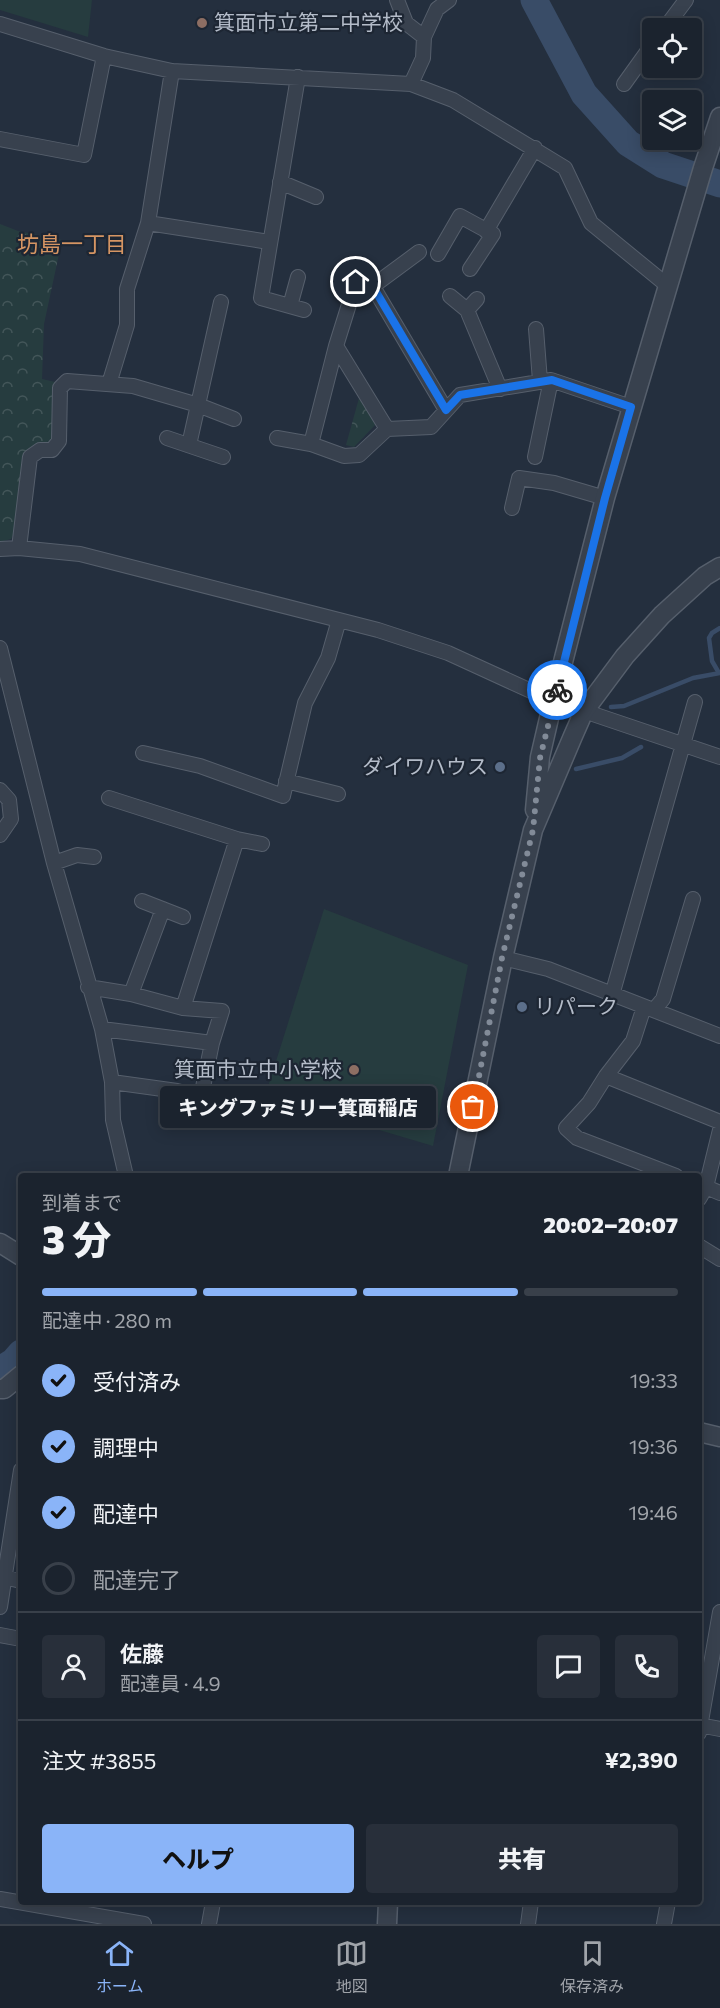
<!DOCTYPE html>
<html lang="ja">
<head>
<meta charset="utf-8">
<style>
  :root { --surface:#1b232e; --page:#282f3a; --text:#f1f3f6; --muted:#a0a4aa; --line:#39404a; --accent:#8ab4f8 }
  body { margin:0; font-family:Commissioner,"Noto Sans JP",sans-serif; background:var(--page); color:var(--text); height:100vh; display:flex; flex-direction:column; font-size:22px; white-space:nowrap }
  * { box-sizing:border-box; margin:0 }
  p { font-size:20px; color:var(--muted) }
  .icon { flex:none; width:33px; height:33px; fill:none; stroke:currentColor; stroke-width:2; stroke-linecap:round; stroke-linejoin:round }
  .map { position:relative; flex:1; overflow:hidden }
  .details { position:absolute; left:18px; top:1173px; width:684px; height:732px; display:flex; flex-direction:column; background:var(--surface); border-radius:6px; box-shadow:0 3px 15px #0003,0 0 0 2px var(--line) }
  .details>* { flex:none }
  .controls { position:absolute; left:642px; top:18px; display:grid; gap:12px }
  .controls a { display:grid; place-items:center; width:60px; height:60px; border-radius:6px; background:var(--surface); box-shadow:0 3px 15px #0003,0 0 0 2px var(--line); font-size:30px }
  .pin { position:absolute; display:grid; place-items:center; width:51px; height:51px; color:#fff; margin:-26px; border:3px solid #fff; border-radius:50%; box-shadow:0 2px 6px #0007 }
  .courier { position:absolute; display:grid; place-items:center; width:60px; height:60px; margin:-30px; border:4px solid #1a73e8; border-radius:50%; background:#fff; color:#222; box-shadow:0 2px 8px #0007 }
  .bubble { position:absolute; height:42px; border-radius:6px; background:var(--surface); box-shadow:0 3px 15px #0003,0 0 0 2px var(--line); font-size:20px; font-weight:800; line-height:42px; text-align:center }
  .summary em { font-style:normal; font-weight:800 }
  .summary div { display:flex; flex-direction:column-reverse }
  .summary { display:flex; align-items:center; justify-content:space-between; height:102px; padding:0 24px }
  h1 { font-size:39px; font-weight:800; line-height:45px }
  .bar { display:grid; grid-template-columns:repeat(4,1fr); gap:9px 6px; align-content:center; height:72px; padding:0 24px }
  .bar i { height:8px; border-radius:4px; background:var(--line) }
  .bar .selected { background:var(--accent) }
  .bar p { grid-column:span 4 }
  .line { display:flex; align-items:center; gap:15px; padding:0 24px; border-top:2px solid var(--line) }
  .line div { flex:1 }
  .round { display:grid; place-items:center; flex:none; width:63px; height:63px; border-radius:6px; background:var(--page) }
  ol { padding:0 24px; list-style:none }
  li { display:flex; align-items:center; gap:18px; height:66px }
  li p { margin-inline-start:auto }
  li .icon { padding:6px; border-radius:50%; background:var(--accent); color:#111; stroke-width:4 }
  li:last-child { color:var(--muted) }
  li i { width:33px; height:33px; border:3px solid var(--line); border-radius:50% }
  .button { display:flex; gap:12px; margin-top:auto; padding:12px 24px }
  .button a { flex:1; height:69px; border-radius:6px; background:var(--accent); color:#111; font-size:24px; font-weight:800; line-height:69px; text-align:center }
  .button a+a { background:var(--page); color:var(--text) }
  .tabs { display:flex; justify-content:space-around; align-items:center; height:84px; border-top:2px solid var(--line); background:var(--surface); font-size:16px; color:var(--muted) }
  .tabs a { display:grid; justify-items:center; gap:3px }
  .tabs .selected { color:var(--accent) }
  .map>svg:first-child { display:block }
</style>
</head>
<body>
<div class="map">
<svg width="720" height="1924" viewBox="0 0 720 1924">
  <defs>
    <pattern id="park-crowns" width="20" height="18" patternUnits="userSpaceOnUse" patternTransform="scale(1.5)"><rect width="20" height="18" fill="#263c3f"/><path d="M2 6a3 3 0 1 1 6 0M12 15a3 3 0 1 1 6 0" fill="none" stroke="#435659"/></pattern>
  </defs>
  <rect width="100%" height="100%" fill="#242f3e"/>
  <path fill="#263c3f" d="M0,0H92L88,37L0,10Z
    M324,909L468,965L433,1146L265,1096Z"/>
  <path fill="url(#park-crowns)" d="M0,224L18,231L62,240L44,324L42,379L55,382L56,439L34,446L19,523L11,539L0,542Z
    M361,391L376,424L354,447L346,445Z"/>
  <g fill="none" stroke-linecap="round" stroke-linejoin="round">
    <path stroke="#394c67" stroke-width="4.5" d="M719,673L712,661L709,638L712,633L720,628
      M611,707L624,706L693,678L720,673
      M576,769L622,758L641,747"/>
    <path stroke="#394c67" stroke-width="27" d="M534,0L584,94L628,143L663,165L720,184
      M0,1370L14,1361L21,1353"/>
    <g stroke="#565f6c" stroke-width="16">
      <path id="minor" d="M397,0L406,23L424,37
        M0,24L104,56L172,71L411,84L453,100L565,168L591,223L668,286
        M665,28L686,0
        M298,77L261,298L304,310
        M411,84L423,58L424,37L437,9L449,0
        M624,84L652,45
        M0,139L84,155L104,56
        M280,182L316,197
        M148,223L269,242
        M486,231L535,148
        M438,254L460,216L493,234L470,269
        M373,286L419,252
        M450,296L467,310L500,389
        M290,306L298,277
        M467,310L477,299
        M536,329L540,381
        M336,346L387,429
        M109,384L127,325V289L148,223L172,71
        M167,438L223,457
        M277,438L311,444L344,456L359,455L387,429L431,427L460,395L551,380L631,407
        M311,444L336,346L356,282L369,280L446,410
        M189,445L221,302
        M535,457L551,380
        M512,508L519,478L554,483L605,498
        M19,548L30,457L40,450H52L59,441L60,388L67,381L133,386L198,405L234,419
        M0,549L19,548L80,554L378,630L448,653L553,701
        M0,648L54,863L102,1029L112,1082L113,1120L126,1176
        M584,711L720,757
        M143,753L200,766L283,796L305,703L328,658L339,620
        M286,781L338,794
        M0,790L9,800L11,819L0,835
        M109,798L237,839L262,844
        M54,863L77,855L94,857
        M142,901L183,917
        M503,958L548,969L720,1036
        M88,987L131,994L183,1008L222,1011L212,1043L201,1097L177,1091L112,1082
        M131,994L163,909
        M612,995L695,702
        M644,1007L633,1041L606,1076L589,1103L566,1128L577,1138L676,1176
        M183,1008L237,839
        M654,1010L663,999L693,899
        M102,1029L212,1043
        M606,1076L720,1122
        M699,1184L720,1193
        M699,1199L706,1187L720,1130
        M699,1246L720,1259
        M0,1576L21,1581
        M0,1607L21,1470
        M0,1635L21,1639
        M699,1725L720,1729
        M699,1733L720,1612
        M0,1899L144,1924
        M209,1924L213,1902
        M528,1924L531,1902
        M664,1924L668,1902"/>
    </g>
    <g stroke="#565f6c" stroke-width="21">
      <path id="tertiary" d="M584,711L553,701L605,498L703,168L720,117
        M535,810L540,757L553,701
        M458,1176L503,958L533,830L573,736L584,711L625,656L662,615L705,576L720,567
        M0,1243L21,1256
        M0,1389H4L21,1375
        M699,1432L720,1437
        M387,1924L388,1902"/>
    </g>
    <use href="#minor" stroke="#38414e" stroke-width="14"/>
    <use href="#tertiary" stroke="#38414e" stroke-width="18"/>
  </g>
  <g fill="none" stroke-linecap="round" stroke-linejoin="round">
    <path stroke="#828b98" stroke-width="6" stroke-dasharray="0 10.8" d="M473,1107L502,958L533,830L540,758L557,690"/>
    <path stroke="#1a73e8" stroke-width="8" d="M356,282L369,280L446,410L460,395L552,380L631,407L605,498L557,690"/>
  </g>
  <g fill="#8d6e63" stroke="#1d2633" stroke-width="2">
    <circle cx="202" cy="23" r="6"/>
    <circle cx="354" cy="1070" r="6"/>
  </g>
  <g fill="#5c6f8a" stroke="#1d2633" stroke-width="2">
    <circle cx="500" cy="767" r="6"/>
    <circle cx="522" cy="1007" r="6"/>
  </g>
  <g text-anchor="middle" stroke-width="4.5" stroke-linejoin="round" paint-order="stroke">
    <g font-size="21" fill="#b4bcc9" stroke="#1d2633" text-anchor="start">
      <text x="214" y="30">箕面市立第二中学校</text>
      <text x="488" y="774" text-anchor="end">ダイワハウス</text>
      <text x="534" y="1014">リパーク</text>
      <text x="342" y="1077" text-anchor="end">箕面市立中小学校</text>
    </g>
    <g font-size="22" fill="#d59563" stroke="#1d2633">
      <text x="72" y="252">坊島一丁目</text>
    </g>
  </g>
</svg>
<div class="controls">
<a><svg class="icon" aria-label="locate" viewBox="0 0 24 24"><circle cx="12" cy="12" r="6"/><path d="M12 2v4M12 18v4M2 12h4M18 12h4"/></svg></a>
<a><svg class="icon" aria-label="layers" viewBox="0 0 24 24"><path d="M12 4l9 5-9 5-9-5zM3 14l9 5 9-5"/></svg></a>
</div>
<div class="pin" style="left:473px;top:1107px;background:#ea580c"><svg class="icon" aria-label="bag" viewBox="0 0 24 24"><path d="M5 8h14l-1 12H6zM9 8a3 3 0 0 1 6 0"/></svg></div>
<div class="pin" style="left:356px;top:282px;background:#1f2937"><svg class="icon" aria-label="home" viewBox="0 0 24 24"><path d="M3 11l9-7 9 7M6 9v11h12V9"/></svg></div>
<div class="courier" style="left:557px;top:690px"><svg class="icon" aria-label="bike" viewBox="0 0 24 24"><circle cx="6" cy="16" r="4"/><circle cx="18" cy="16" r="4"/><path d="M6 16l4-8h5l3 8M10 8l3 8H6M13 5h3"/></svg></div>
<div class="bubble" style="left:160px;top:1086px;width:276px">キングファミリー箕面稲店</div>
<section class="details">
<div class="summary"><div><h1>3 分</h1><p>到着まで</p></div><em>20:02–20:07</em></div>
<div class="bar"><i class="selected"></i><i class="selected"></i><i class="selected"></i><i></i><p>配達中 · 280 m</p></div>
<ol>
<li><svg class="icon" aria-label="check" viewBox="0 0 24 24"><path d="M5 12l5 5 9-10"/></svg>受付済み<p>19:33</p></li>
<li><svg class="icon" aria-label="check" viewBox="0 0 24 24"><path d="M5 12l5 5 9-10"/></svg>調理中<p>19:36</p></li>
<li><svg class="icon" aria-label="check" viewBox="0 0 24 24"><path d="M5 12l5 5 9-10"/></svg>配達中<p>19:46</p></li>
<li><i></i>配達完了</li>
</ol>
<div class="line" style="height:108px"><a class="round"><svg class="icon" aria-label="person" viewBox="0 0 24 24"><circle cx="12" cy="8" r="4"/><path d="M4 21q1-7 8-7t8 7"/></svg></a><div><b>佐藤</b><p>配達員 · 4.9</p></div><a class="round"><svg class="icon" aria-label="chat" viewBox="0 0 24 24"><path d="M4 5h16v11H9l-5 4z"/></svg></a><a class="round"><svg class="icon" aria-label="phone" viewBox="0 0 24 24"><path d="M5 4h4l2 5-3 2q2 4 5 5l2-3 5 2v4C11 20 4 13 5 4z"/></svg></a></div>
<div class="line" style="height:78px"><div>注文 #3855</div><b>¥2,390</b></div>
<div class="button"><a>ヘルプ</a><a>共有</a></div>
</section>
</div>
<nav class="tabs">
<a class="selected"><svg class="icon" aria-label="home" viewBox="0 0 24 24"><path d="M3 11l9-7 9 7M6 9v11h12V9"/></svg>ホーム</a>
<a><svg class="icon" aria-label="map" viewBox="0 0 24 24"><path d="M3 6l6-2 6 2 6-2v14l-6 2-6-2-6 2zM9 4v14M15 6v14"/></svg>地図</a>
<a><svg class="icon" aria-label="saved" viewBox="0 0 24 24"><path d="M7 4h10v16l-5-4-5 4z"/></svg>保存済み</a>
</nav>
</body>
</html>
